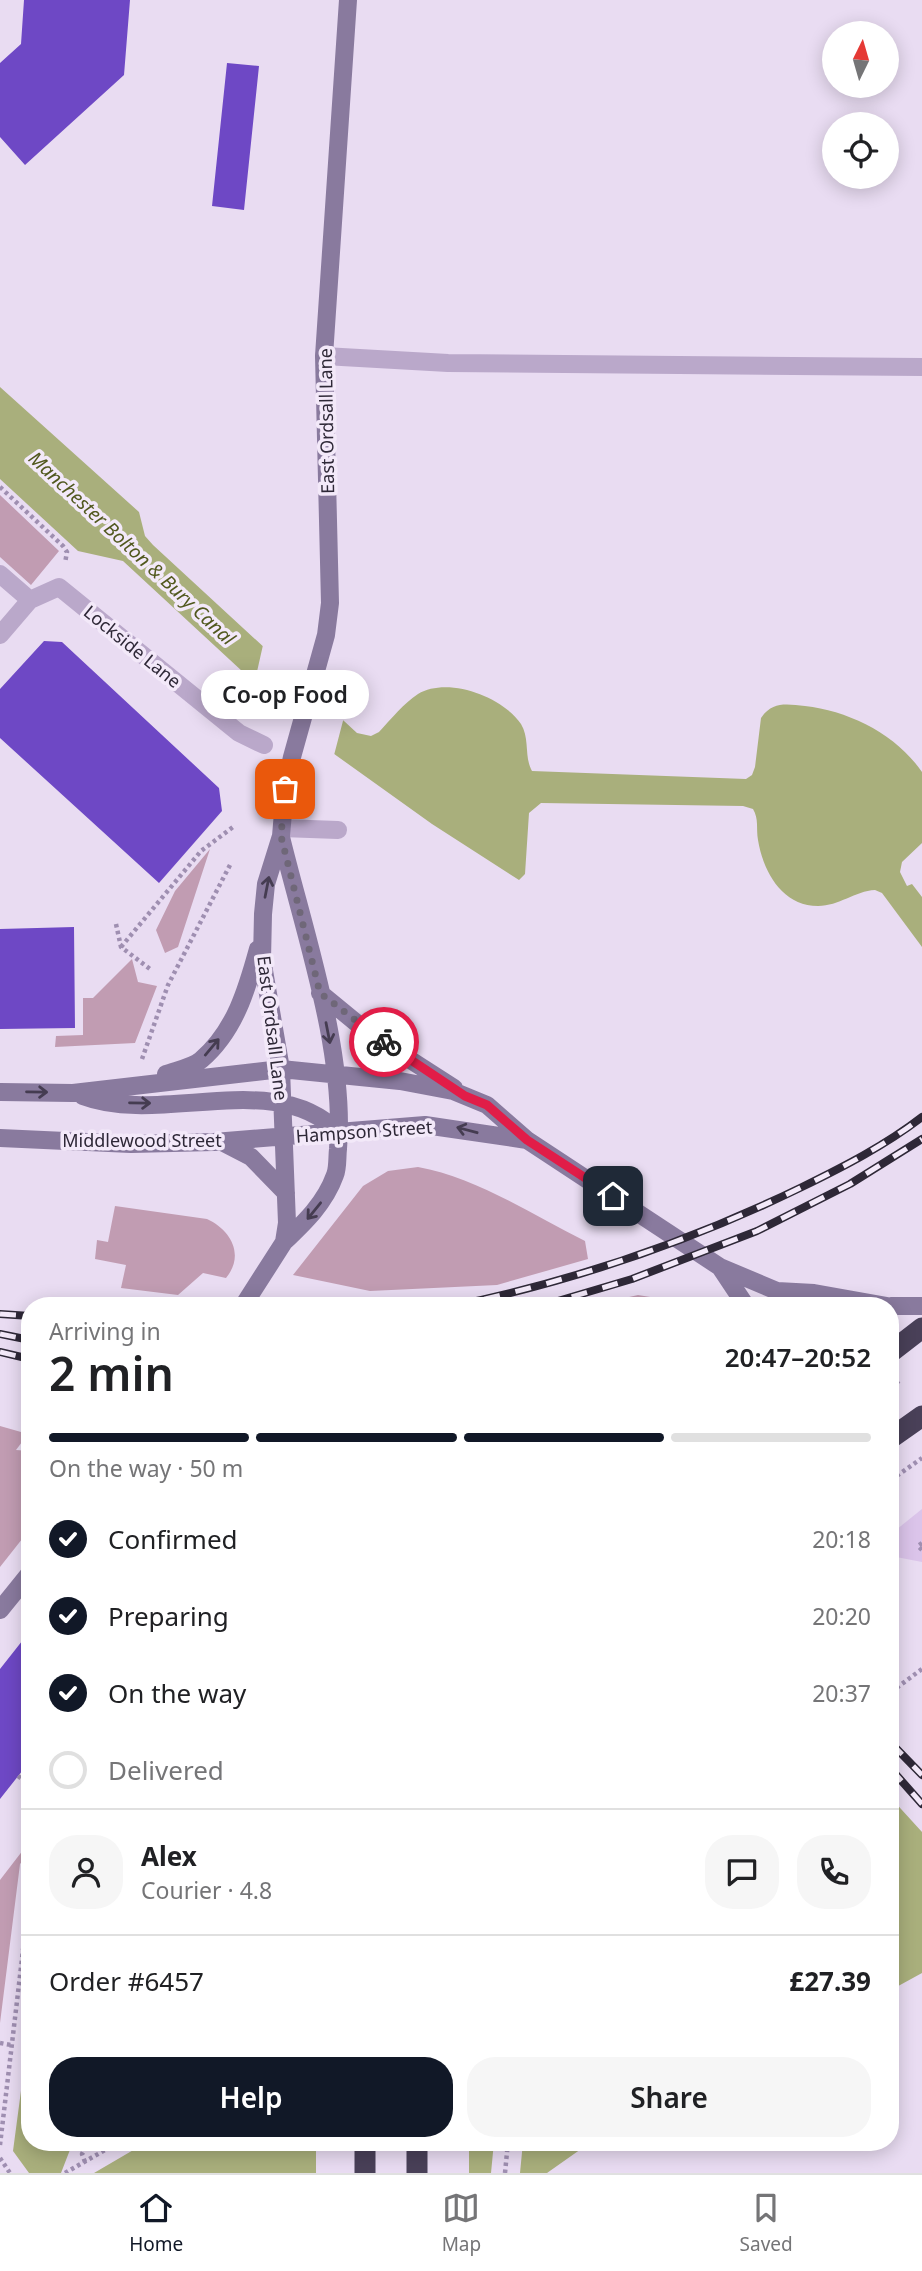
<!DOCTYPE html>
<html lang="en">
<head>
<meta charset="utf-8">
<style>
  :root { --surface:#fff; --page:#f6f6f6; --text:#202124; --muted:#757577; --line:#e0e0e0; --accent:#111827 }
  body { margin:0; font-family:"Noto Sans",sans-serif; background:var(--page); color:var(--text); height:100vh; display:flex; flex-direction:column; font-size:26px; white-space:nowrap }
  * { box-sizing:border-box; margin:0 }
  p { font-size:23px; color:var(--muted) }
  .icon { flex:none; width:38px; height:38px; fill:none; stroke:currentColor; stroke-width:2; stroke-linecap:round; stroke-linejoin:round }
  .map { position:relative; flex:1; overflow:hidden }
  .panel { position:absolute; left:21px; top:1297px; width:878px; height:854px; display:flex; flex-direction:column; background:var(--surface); border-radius:28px; box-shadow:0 4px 18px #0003 }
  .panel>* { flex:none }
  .needle { width:46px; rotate:5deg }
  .tools { position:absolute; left:822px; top:21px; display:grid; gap:14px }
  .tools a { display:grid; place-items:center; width:77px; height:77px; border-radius:50%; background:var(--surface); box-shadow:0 4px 18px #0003; font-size:35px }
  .pin { position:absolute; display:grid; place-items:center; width:60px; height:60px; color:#fff; margin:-30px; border-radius:14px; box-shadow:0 4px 10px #0006 }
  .courier { position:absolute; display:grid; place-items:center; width:70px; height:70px; margin:-35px; border:5px solid #e11d48; border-radius:50%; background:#fff; color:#222; box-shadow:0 2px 9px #0007 }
  .bubble { position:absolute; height:49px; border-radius:24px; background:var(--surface); box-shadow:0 4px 18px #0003; font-size:23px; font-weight:600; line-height:49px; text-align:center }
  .head em { font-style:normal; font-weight:600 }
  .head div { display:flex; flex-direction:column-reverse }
  .head { display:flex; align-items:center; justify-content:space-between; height:119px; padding:0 28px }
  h1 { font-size:46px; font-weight:600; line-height:52px }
  .bar { display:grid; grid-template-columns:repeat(4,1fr); gap:10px 7px; align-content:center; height:84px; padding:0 28px }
  .bar i { height:9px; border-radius:5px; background:var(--line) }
  .bar .active { background:var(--accent) }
  .bar p { grid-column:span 4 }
  .line { display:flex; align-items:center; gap:18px; padding:0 28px; border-top:2px solid var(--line) }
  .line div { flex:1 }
  .round { display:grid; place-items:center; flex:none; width:74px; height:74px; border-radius:28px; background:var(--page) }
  ol { padding:0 28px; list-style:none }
  li { display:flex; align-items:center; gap:21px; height:77px }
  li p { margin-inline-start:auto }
  li .icon { padding:7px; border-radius:50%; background:var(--accent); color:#fff; stroke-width:4 }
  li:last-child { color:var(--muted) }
  li i { width:38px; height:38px; border:4px solid var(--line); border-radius:50% }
  .button { display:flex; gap:14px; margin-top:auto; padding:14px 28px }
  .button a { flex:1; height:80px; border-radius:28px; background:var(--accent); color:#fff; font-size:28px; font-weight:600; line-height:80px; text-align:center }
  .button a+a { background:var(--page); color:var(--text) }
  .menu { display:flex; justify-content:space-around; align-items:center; height:98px; border-top:2px solid var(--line); background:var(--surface); font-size:19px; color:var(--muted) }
  .menu a { display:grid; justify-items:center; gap:4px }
  .menu .active { color:var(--accent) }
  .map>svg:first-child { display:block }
</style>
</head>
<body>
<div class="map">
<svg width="922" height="2173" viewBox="0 0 922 2173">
  <rect width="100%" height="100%" fill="#e9dcf2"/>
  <path fill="#c19cb2" d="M0,495L59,551L31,585L0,557Z
    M210,849L178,947L165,953L156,930L175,891Z
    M132,959L138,982L157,986L135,1043L55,1047L56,1036L83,1035V998H93Z
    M418,1167C476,1177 532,1215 585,1241L588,1259L497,1285L370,1291L293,1275L363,1186L388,1171Z
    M115,1206L207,1219C231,1230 245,1255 226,1278L203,1273L178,1295L121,1288L126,1265L95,1259L97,1240L108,1242Z
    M638,1295L687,1303L689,1305H594Z
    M0,1426L28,1434L16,1450L30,1451V1529L0,1567Z
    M30,1841V1851L20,1864L0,2023V1880Z"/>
  <path fill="#dbc4ea" d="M922,1509V1562L891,1556V1534Z"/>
  <path fill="#a9af7c" d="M0,387L139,512L145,536L153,545L357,733L371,736L379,732C391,719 404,703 418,694C448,676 503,697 521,724C530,739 524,757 532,771L746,779L752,775L755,767L761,718C772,701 787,704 805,706C849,711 896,734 922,772V843L902,862L900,872L907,886L912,884L922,897V947L882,893L875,890C855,891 839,906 818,906C782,906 763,871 758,840C756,828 759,819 753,809L743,806L541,803L529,813L525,874L519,880L432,824L323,746L123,561L78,551L0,479Z
    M922,1683V1973L891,1990V1706Z
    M30,2023V2142H73L61,2173H29L13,2151Z
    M147,2142H591L547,2173H94Z"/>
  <path fill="#e9dcf2" d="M263,645L344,717L333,759L254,685Z
    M922,1679V1832L891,1798V1702Z
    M316,2142H469V2173H316Z
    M494,2142H523L520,2173H491Z"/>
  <path fill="#6e48c5" d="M24,0H130L124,75L25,165L0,137V63L21,44Z
    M227,63L259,66L244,210L212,206Z
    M44,641L62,642L219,788L222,811L159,883L0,738V689Z
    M74,927L75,1028L0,1029V929Z
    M30,1631V1761L0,1799V1669Z"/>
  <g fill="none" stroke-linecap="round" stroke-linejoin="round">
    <path stroke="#9f8fb1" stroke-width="4.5" stroke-dasharray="3.5 3.5" stroke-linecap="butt" d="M0,487L63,546L67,552L65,563
      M116,924L121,947L150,969
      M121,947L201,851L233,827
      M142,1059L168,985L230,865
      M891,1387L899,1381
      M891,1480L922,1458
      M922,1543L918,1546L922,1550
      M891,1692L922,1669
      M18,1776L30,1785
      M0,2043L11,2045
      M0,2145L30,1891
      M0,2158L10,2173
      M85,2162L82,2154L88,2142
      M65,2173L119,2142
      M505,2173L508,2142"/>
    <path stroke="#baa8ca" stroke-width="18" d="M324,356L448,363L922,367
      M282,828L338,830"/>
    <path stroke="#baa8ca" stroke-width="18" d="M0,574L30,600L59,587L239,733L264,745
      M0,635L30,600"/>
    <path stroke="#897a9e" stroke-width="18" d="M281,837C304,932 346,1052 338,1149C337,1157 338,1168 335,1175C325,1203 305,1222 284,1242
      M320,993L370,1034L454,1088
      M166,1074C177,1070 193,1067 201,1060C235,1031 247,989 258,949
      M0,1092L73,1093L281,1069L400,1081L453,1091L487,1105L527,1140L720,1267L777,1291L794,1306
      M83,1096C162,1126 276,1067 339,1133
      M0,1138L131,1144L214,1142L425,1125L527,1140
      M222,1142L251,1157L286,1193
      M720,1267L746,1306
      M777,1291L814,1293L887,1306
      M243,1306L284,1242L287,1223L281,1069L262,959L263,914L266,884L281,836L285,789L292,757L326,635L330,603L324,356L348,0
      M891,1306H922
      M0,1610L30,1573"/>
    <path stroke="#494058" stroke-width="21" d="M891,1352L922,1328
      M891,1438L922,1416
      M365,2142V2173
      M417,2173V2142"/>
    <g stroke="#2e2837" stroke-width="8">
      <path id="rail" d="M453,1306C574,1281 691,1241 802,1187C843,1167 886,1145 922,1117
        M541,1306L632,1279L757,1231L850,1184L922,1139
        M0,1314L30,1316
        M0,1334L30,1340
        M0,1352L30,1359
        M891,1743L922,1775
        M891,1769L922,1804"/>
    </g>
    <use href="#rail" stroke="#f3e9f9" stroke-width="5" stroke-dasharray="16" stroke-linecap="butt"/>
  </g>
  <defs><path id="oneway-shaft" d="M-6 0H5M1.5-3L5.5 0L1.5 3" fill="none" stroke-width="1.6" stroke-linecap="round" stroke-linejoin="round" transform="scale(1.75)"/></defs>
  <g stroke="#453c51">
    <use href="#oneway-shaft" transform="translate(267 887) rotate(-79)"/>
    <use href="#oneway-shaft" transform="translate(328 1033) rotate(79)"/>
    <use href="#oneway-shaft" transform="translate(212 1047) rotate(-50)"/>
    <use href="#oneway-shaft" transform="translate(37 1092) rotate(1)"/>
    <use href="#oneway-shaft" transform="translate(140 1103) rotate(1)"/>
    <use href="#oneway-shaft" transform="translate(467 1130) rotate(-165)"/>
    <use href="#oneway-shaft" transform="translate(314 1211) rotate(129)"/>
  </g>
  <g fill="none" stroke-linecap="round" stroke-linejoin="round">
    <path stroke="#6f6778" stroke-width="7" stroke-dasharray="0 12.6" d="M285,789L281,836L320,993L384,1042"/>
    <path stroke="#e11d48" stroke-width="9" d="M384,1042L465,1096L487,1105L527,1140L613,1196"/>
  </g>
  <g text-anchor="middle" stroke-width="7" stroke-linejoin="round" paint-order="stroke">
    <g font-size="18" fill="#2e2837" stroke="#f3e9f9">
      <text transform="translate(327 421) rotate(-91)" y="6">East Ordsall Lane</text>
      <text transform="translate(132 647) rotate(39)" y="6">Lockside Lane</text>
      <text transform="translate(272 1028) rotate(83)" y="6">East Ordsall Lane</text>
      <text transform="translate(364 1132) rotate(-4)" y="6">Hampson Street</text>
      <text x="142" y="1147">Middlewood Street</text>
    </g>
    <g font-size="19" font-style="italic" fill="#51581e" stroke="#f3e9f9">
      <text transform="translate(132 548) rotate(43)" y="7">Manchester Bolton &amp; Bury Canal</text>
    </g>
  </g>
</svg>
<div class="tools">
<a><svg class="needle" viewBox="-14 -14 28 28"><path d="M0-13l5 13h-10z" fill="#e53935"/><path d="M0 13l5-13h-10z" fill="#757577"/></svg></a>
<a><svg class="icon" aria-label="locate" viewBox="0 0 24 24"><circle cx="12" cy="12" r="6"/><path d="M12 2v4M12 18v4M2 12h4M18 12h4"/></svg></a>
</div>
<div class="pin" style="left:285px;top:789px;background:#ea580c"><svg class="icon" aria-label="bag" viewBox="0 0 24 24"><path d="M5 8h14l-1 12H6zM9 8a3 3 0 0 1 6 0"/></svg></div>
<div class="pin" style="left:613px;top:1196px;background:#1f2937"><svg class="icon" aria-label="home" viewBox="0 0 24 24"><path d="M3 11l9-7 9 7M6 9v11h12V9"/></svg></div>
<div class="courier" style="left:384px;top:1042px"><svg class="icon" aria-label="bike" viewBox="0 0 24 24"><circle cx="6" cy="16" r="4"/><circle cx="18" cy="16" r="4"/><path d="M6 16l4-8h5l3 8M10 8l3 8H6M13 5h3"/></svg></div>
<div class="bubble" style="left:201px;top:670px;width:168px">Co-op Food</div>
<section class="panel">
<div class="head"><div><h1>2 min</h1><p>Arriving in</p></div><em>20:47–20:52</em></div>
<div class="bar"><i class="active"></i><i class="active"></i><i class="active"></i><i></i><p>On the way · 50 m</p></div>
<ol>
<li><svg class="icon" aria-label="check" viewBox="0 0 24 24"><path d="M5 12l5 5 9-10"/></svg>Confirmed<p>20:18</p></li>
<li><svg class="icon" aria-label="check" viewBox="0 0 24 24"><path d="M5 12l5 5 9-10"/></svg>Preparing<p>20:20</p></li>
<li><svg class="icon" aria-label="check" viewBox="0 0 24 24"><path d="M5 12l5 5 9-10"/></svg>On the way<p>20:37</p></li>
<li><i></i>Delivered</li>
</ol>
<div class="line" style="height:126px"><a class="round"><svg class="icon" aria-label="person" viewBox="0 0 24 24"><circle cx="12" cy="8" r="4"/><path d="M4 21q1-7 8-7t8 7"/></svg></a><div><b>Alex</b><p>Courier · 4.8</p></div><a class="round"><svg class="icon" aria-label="chat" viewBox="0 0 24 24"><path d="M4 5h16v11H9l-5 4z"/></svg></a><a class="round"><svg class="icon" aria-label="phone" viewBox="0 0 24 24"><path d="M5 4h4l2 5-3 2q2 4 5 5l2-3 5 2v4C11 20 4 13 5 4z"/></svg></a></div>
<div class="line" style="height:91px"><div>Order #6457</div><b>£27.39</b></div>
<div class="button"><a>Help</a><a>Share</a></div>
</section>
</div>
<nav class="menu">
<a class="active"><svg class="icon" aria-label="home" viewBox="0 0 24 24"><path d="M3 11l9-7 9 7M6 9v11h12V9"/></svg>Home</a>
<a><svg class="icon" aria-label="map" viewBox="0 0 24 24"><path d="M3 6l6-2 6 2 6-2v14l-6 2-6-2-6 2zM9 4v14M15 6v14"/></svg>Map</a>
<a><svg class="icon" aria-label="saved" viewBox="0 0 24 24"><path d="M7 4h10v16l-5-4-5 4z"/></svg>Saved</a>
</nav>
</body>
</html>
